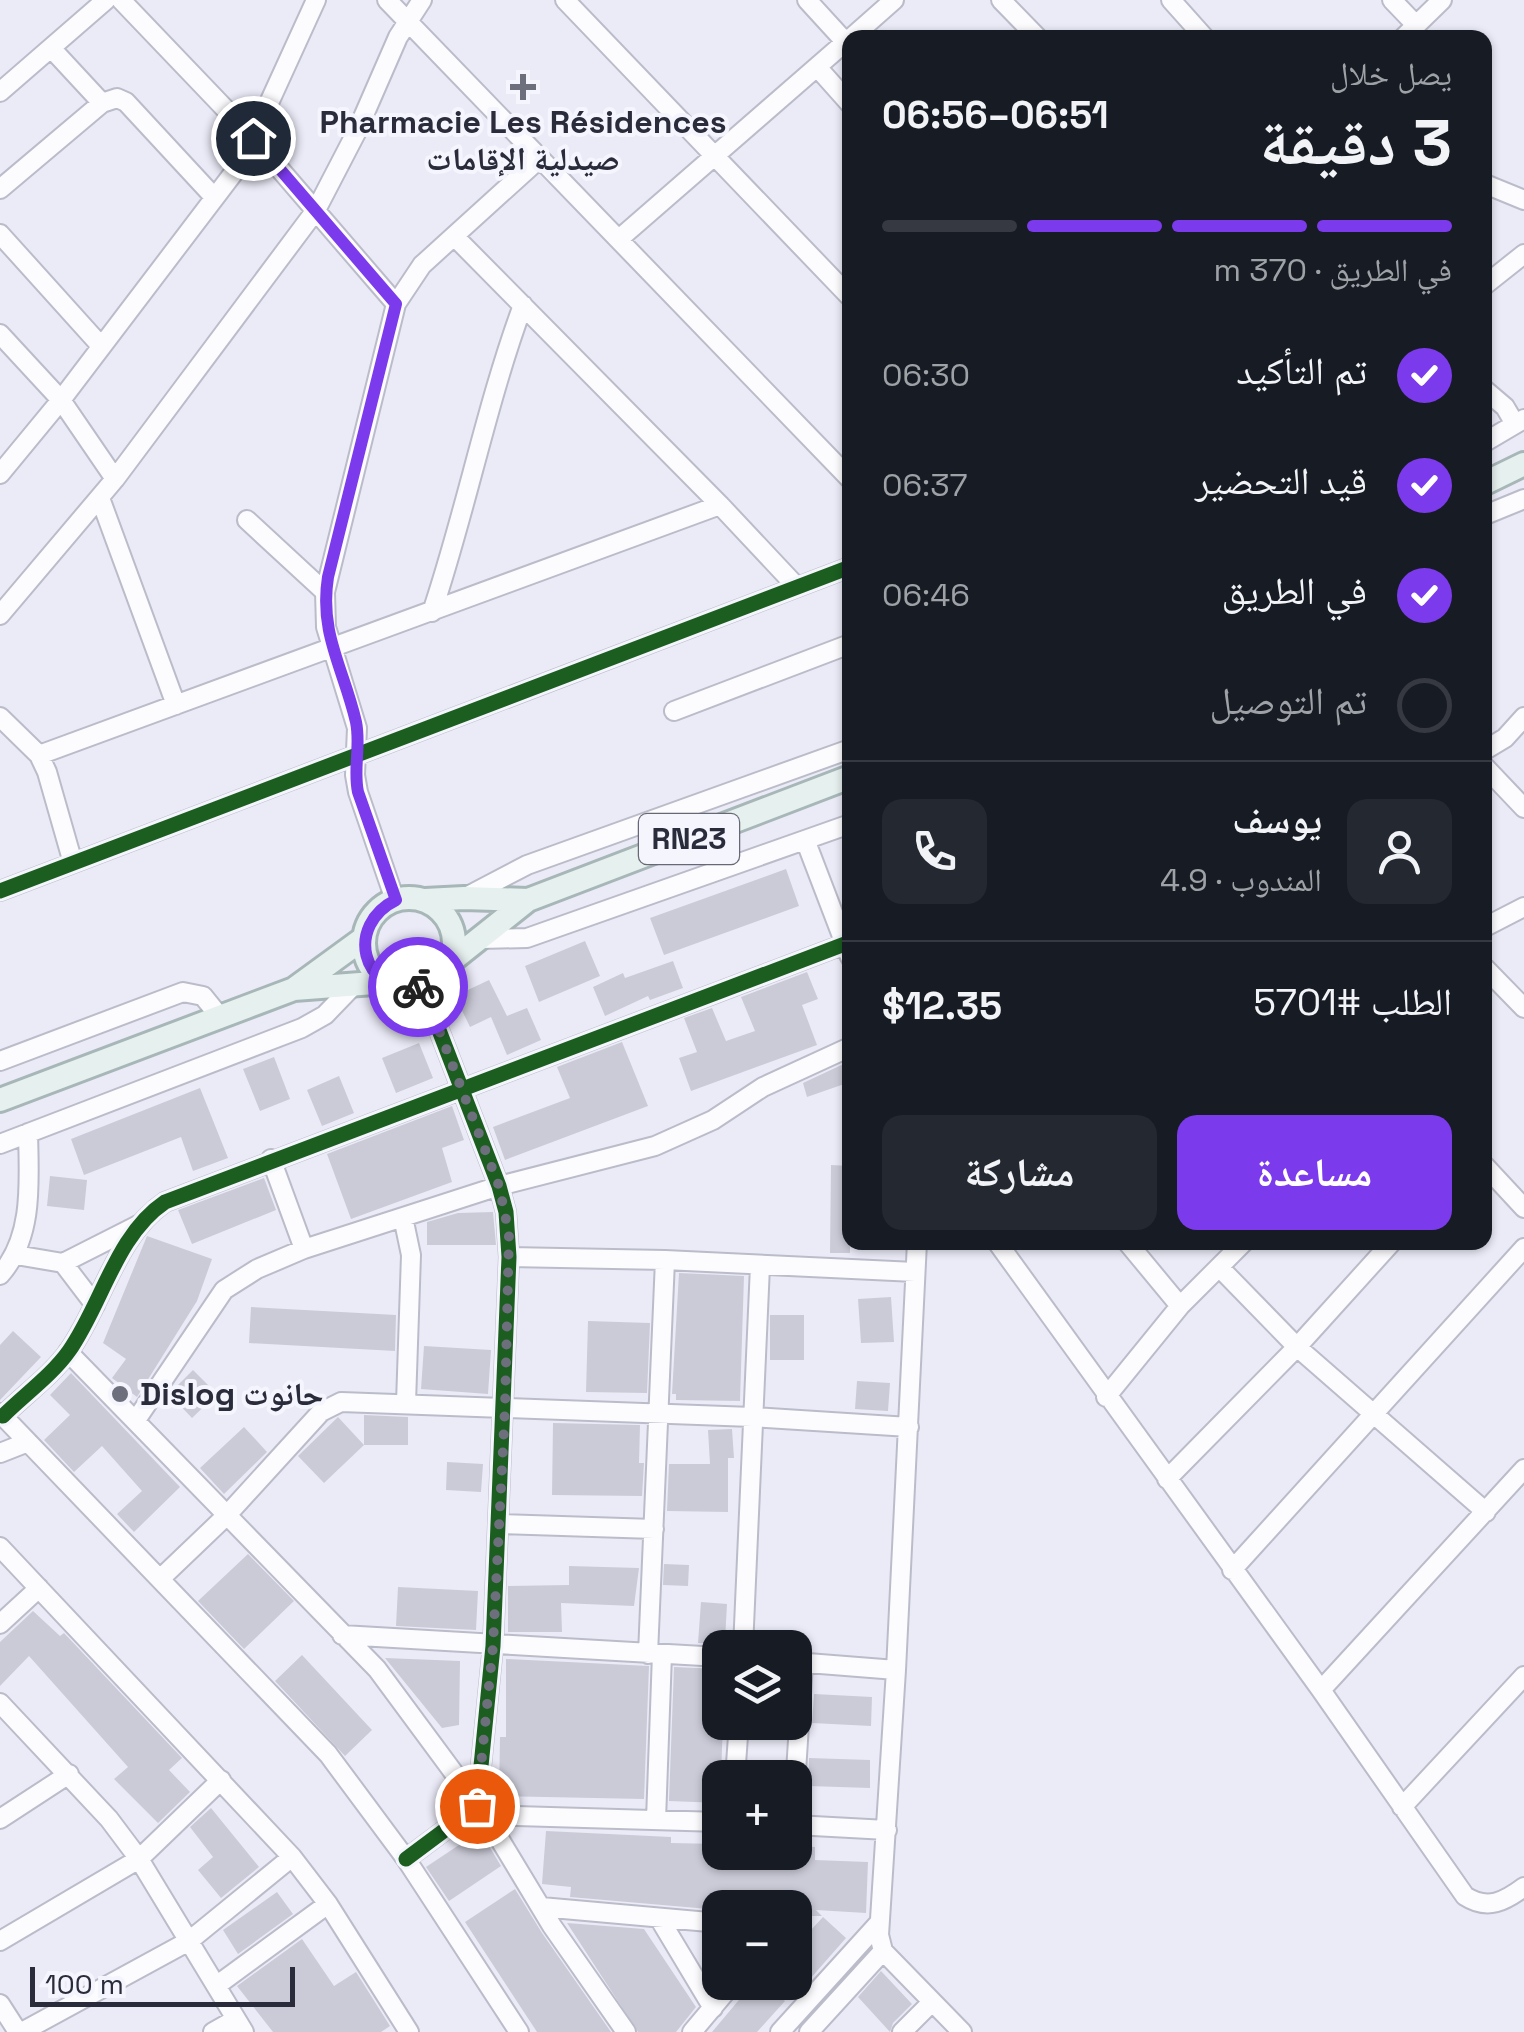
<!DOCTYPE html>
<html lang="ar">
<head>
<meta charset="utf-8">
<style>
  :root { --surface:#171b24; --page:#242831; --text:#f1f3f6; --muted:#9ea1a6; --line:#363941; --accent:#7c3aed }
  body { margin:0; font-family:"Space Grotesk","Noto Naskh Arabic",sans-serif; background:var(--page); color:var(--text); direction:rtl; height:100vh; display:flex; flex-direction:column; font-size:38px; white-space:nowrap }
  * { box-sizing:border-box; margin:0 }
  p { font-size:32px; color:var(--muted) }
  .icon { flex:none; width:55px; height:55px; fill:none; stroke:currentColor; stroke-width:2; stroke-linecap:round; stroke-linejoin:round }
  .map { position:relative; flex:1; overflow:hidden; direction:ltr }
  .sheet { position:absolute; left:842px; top:30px; width:650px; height:1220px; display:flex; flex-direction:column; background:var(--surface); border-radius:20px; box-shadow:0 2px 8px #0004; direction:rtl }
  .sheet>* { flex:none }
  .buttons { position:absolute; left:702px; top:1630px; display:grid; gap:20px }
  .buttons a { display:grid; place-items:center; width:110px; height:110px; border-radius:20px; background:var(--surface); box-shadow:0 2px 8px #0004; font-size:50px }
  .scale { position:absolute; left:30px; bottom:25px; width:265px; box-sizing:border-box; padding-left:10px; border:5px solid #2b2c3b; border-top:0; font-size:28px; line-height:35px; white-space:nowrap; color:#2b2c3b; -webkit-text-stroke:8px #f4f5fd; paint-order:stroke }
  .pin { position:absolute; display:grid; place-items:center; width:85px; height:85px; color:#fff; margin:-42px; border:5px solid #fff; border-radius:50%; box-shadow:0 2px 10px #0007 }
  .courier { position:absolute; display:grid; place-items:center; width:100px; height:100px; margin:-50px; border:8px solid #7c3aed; border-radius:50%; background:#fff; color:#222; box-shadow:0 2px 12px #0007 }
  .headline em { font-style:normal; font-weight:700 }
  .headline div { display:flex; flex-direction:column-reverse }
  .headline { display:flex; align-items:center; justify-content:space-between; height:170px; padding:0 40px }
  h1 { font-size:65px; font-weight:700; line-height:75px }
  .bar { display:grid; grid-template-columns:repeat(4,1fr); gap:15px 10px; align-content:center; height:120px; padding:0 40px }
  .bar i { height:12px; border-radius:8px; background:var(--line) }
  .bar .on { background:var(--accent) }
  .bar p { grid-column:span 4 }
  .line { display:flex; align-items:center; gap:25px; padding:0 40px; border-top:2px solid var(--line) }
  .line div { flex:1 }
  .round { display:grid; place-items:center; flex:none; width:105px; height:105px; border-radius:20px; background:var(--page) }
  ol { padding:0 40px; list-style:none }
  li { display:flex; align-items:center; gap:30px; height:110px }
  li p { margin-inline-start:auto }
  li .icon { padding:10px; border-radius:50%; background:var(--accent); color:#fff; stroke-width:4 }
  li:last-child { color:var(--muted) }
  li i { width:55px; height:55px; border:5px solid var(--line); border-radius:50% }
  .button { display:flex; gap:20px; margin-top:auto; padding:20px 40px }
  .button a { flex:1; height:115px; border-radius:20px; background:var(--accent); color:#fff; font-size:40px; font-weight:700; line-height:115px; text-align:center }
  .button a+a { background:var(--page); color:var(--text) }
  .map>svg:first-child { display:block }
</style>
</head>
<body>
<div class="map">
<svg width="1524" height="2032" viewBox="0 0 1524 2032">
  <rect width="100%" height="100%" fill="#ebebf8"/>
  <path fill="#cbcbd8" d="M786,869L799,906L664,955L650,918Z
    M585,941L600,976L539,1002L525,966Z
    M673,961L683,988L650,1000L648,996L605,1016L593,987L623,973L625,978Z
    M807,972L818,999L802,1005L817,1045L691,1091L679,1058L697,1052L684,1018L712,1008L726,1041L755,1031L741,997Z
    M489,980L507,1016L527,1008L541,1040L507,1055L491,1017L470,1027L455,996Z
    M622,1042L648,1106L505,1160L493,1127L570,1098L557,1067Z
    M419,1043L433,1078L396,1093L382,1058Z
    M274,1057L290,1099L260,1111L243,1069Z
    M850,1061V1082L807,1097L803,1083Z
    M339,1076L354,1113L322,1126L307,1090Z
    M200,1088L228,1158L193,1171L181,1137L84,1175L71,1139Z
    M452,1106L464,1140L442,1148L452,1182L351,1219L327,1154Z
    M831,1165L850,1166V1253H830Z
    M50,1176L87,1180L84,1210L47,1206Z
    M264,1178L276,1210L192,1244L178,1210Z
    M493,1212L496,1245H427V1222L458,1213Z
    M147,1236L212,1259L197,1301L137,1397L112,1378L126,1359L103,1343Z
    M679,1273L744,1276L740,1401L676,1400V1394H672Z
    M891,1297L894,1342L861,1343L858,1299Z
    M251,1307L396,1315L395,1351L249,1343Z
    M770,1315H804V1360H770Z
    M588,1321L650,1323L647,1393L586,1392Z
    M13,1331L41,1357L0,1400V1345Z
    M424,1346L491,1350L488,1394L421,1389Z
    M193,1370L217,1394L192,1418L169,1394Z
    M71,1373L180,1487L134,1532L117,1514L142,1491L102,1446L74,1472L44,1440L70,1415L50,1395Z
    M857,1381L890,1383L888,1411L855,1409Z
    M364,1415L408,1417V1445H364Z
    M338,1417L364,1445L324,1483L298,1456Z
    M553,1423L640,1425L639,1463H644L642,1496L552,1495Z
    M244,1427L267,1452L224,1494L200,1468Z
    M732,1429L734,1458H728V1512L667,1511L669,1464H710L708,1430Z
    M447,1462L483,1464L481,1492L446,1490Z
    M248,1554L294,1601L244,1649L198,1601Z
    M664,1564L689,1565L688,1586L663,1585Z
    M569,1566L639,1568L634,1606L561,1603L562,1632H508V1586L569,1585Z
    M398,1587L478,1591L476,1630L396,1626Z
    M701,1602L727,1604L725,1641H720V1644L698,1643Z
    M33,1611L60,1636L64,1633L182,1758L169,1770L190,1792L158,1823L114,1779L128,1767L29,1656L0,1686V1642Z
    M302,1655L372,1730L345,1756L275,1681Z
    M385,1658L460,1661L459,1725L442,1728Z
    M506,1659L649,1666L644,1799L499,1796L500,1737H506Z
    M674,1667L720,1669V1722H723L720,1803L669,1801Z
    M814,1694L872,1697L871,1726L812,1723Z
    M809,1758L870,1760V1788L808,1786Z
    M211,1808L259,1867L221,1898L198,1870L213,1857L190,1827Z
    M480,1831L501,1866L449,1901L426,1867Z
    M546,1831L671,1837V1843L720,1844V1852H795V1846L815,1847V1860L868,1862L866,1913L816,1910L822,1916H795V1908H720V1910L570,1897L571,1887L542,1884Z
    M515,1889L542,1933L611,2032H537L465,1922Z
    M277,1892L293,1914L238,1954L223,1930Z
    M823,1917L846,1938L795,1996V1947Z
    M567,1923L644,1929L696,2007L676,2032H638Z
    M302,1939L334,1986L356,1972L390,2026L381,2032H273L237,1986Z
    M881,1971L912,2004L893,2023L890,2032L858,1997Z
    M754,1982H765L785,2001L757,2032H712Z"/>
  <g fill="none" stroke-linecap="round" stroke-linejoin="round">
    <g stroke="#bbbcc9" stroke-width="22">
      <path id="minor" d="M121,0L253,138L396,304
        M387,0L850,479
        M565,0L850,297
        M807,0L850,47
        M1001,0L1038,38
        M1171,0L1205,38
        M1392,0L1416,25
        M851,38L894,0
        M1403,38L1442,0
        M51,48L102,103
        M817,67L850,104
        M0,92L106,0
        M1485,184L1524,200
        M0,189L102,103L117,98L126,102L214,197
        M0,234L101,346
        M454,236L720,505L796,586
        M619,239L850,38
        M1485,285L1524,254
        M0,334L61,400L115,479
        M1485,390L1505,407L1515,424
        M1485,442L1524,419
        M0,474L61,400L235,171L253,138L316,0
        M100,498L176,705
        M1485,515L1524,499
        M247,520L325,592
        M432,612C466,511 486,405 523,305
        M0,615L115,479L316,210L357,131L398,37L422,0
        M674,711L850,644
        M0,717L39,755L47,772L73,863
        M1485,750L1505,738L1524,717
        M39,755L720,505
        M1485,767L1524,808
        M806,842L850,957
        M0,891L850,567
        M464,898L527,865L850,749
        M395,900L358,792L355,775L357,728L326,627L325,592L396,304L422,265L540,158
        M1485,927L1524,907
        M481,939L527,938L850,824
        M1485,968L1524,1008
        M0,1061L183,992L203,996L220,1017
        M0,1144L302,1028L325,1015L352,987
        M271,1159L304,1249
        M1485,1166L1524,1208
        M403,1217L411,1255L406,1403
        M917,1242L896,1670L879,1935L883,1951L962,2032
        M997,1242L1321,1690L1465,1896C1488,1911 1505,1901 1524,1887
        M1127,1242L1180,1306
        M16,1255L63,1263L140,1224
        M509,1257L665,1260L915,1272
        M63,1263L95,1305
        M1220,1268L1297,1347L1486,1512
        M0,1275C34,1237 29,1181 28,1133
        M68,1352L377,1669L485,1815L552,1926L626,2032
        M1106,1397L1180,1306L1244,1242
        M0,1413L328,1754L406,1859L519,2032
        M3,1416C24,1395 52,1375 69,1351C102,1304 116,1235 165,1202L850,942
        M136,1420L224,1290L257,1269L304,1249L499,1186L655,1146L713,1120L763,1087L850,1047
        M0,1453L28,1442
        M1167,1479L1297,1347L1392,1242
        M499,1524L654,1529
        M0,1547L292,1857L328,1904L409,2032
        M1232,1570L1524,1248
        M160,1579L227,1515L321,1412L341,1402L752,1417L909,1427
        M0,1624L39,1588
        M342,1635L720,1657
        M743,1648L760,1266
        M648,1654L665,1260
        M795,1662L896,1670
        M1321,1690L1524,1469
        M0,1703L109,1819L139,1859L244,2032
        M735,1778L739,1722
        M795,1787L803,1663
        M1402,1807L1524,1676
        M485,1815L720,1822
        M0,1819L69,1774
        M656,1820L662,1654
        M795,1825L887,1830
        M406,1859L477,1806L493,1646L509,1257L506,1212L499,1186L422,986
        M541,1907L720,1923
        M659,1918L713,2008
        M0,1941L139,1859L221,1780
        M216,1986L328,1904
        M0,2004L18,2032
        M22,2032L189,1941L292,1857
        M213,2032L236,2019
        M692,2032L734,1982
        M780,2032L878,1924
        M809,2032L883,1951
        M902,2032L932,2002"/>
    </g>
    <g stroke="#a7b7b7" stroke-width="28">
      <path id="major" d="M1485,483L1524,464
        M364 943a45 45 0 1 1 90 0a45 45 0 1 1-90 0Z
        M425,900L464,898L528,900
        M450,962L528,900L850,777
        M294,989L387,982
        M0,1100L294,989L364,938"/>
    </g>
    <use href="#minor" stroke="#fcfcfe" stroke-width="18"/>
    <use href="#major" stroke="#e6f0ee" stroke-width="22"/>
    <g stroke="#f4f5fd" stroke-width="21">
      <path id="cycleway" d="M0,891L850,567
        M3,1416C24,1395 52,1375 69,1351C102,1304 116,1235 165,1202L850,942
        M406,1859L477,1806L493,1646L509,1257L506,1212L499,1186L422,986"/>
    </g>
    <use href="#cycleway" stroke="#1b5e20" stroke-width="15"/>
  </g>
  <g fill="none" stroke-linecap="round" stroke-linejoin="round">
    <path stroke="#6e6f7d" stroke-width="10" stroke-dasharray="0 18" d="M418,987L422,986L499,1186L509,1234L505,1408L493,1646L477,1806"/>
    <path stroke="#7c3aed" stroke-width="12" d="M253,138L396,304L328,577C319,634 344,669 356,722C361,746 353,769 358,792L396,900C345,925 361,994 418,987"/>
  </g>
  <g fill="#6e6f7d" stroke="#f4f5fd" stroke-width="4">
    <path d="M518 72h10v10h10v10h-10v10h-10v-10h-10v-10h10z"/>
    <circle cx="120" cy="1394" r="10"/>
  </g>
  <g text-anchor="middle" stroke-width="8" stroke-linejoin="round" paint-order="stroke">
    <rect fill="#f4f5fd" stroke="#676875" stroke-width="2.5" x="639" y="814" width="100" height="50" rx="8"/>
    <g font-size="30" font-weight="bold" fill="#2b2c3b">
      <text x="689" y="849">RN23</text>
    </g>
    <g font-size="32" font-weight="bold" fill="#2b2c3b" stroke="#f4f5fd">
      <text x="523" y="133">Pharmacie Les Résidences<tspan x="523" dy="37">صيدلية الإقامات</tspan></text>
      <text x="140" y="1405" text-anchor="start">Dislog حانوت</text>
    </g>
  </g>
</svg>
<div class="buttons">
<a><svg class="icon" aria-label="layers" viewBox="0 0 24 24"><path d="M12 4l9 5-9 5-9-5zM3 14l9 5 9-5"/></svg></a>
<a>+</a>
<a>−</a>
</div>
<div class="scale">100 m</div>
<div class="pin" style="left:477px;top:1806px;background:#ea580c"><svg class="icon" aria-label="bag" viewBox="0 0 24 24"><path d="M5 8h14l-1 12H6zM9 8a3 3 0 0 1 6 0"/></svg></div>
<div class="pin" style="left:253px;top:138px;background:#1f2937"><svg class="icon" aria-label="home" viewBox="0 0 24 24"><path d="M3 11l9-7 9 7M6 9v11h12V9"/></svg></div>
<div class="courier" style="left:418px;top:987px"><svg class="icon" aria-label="bike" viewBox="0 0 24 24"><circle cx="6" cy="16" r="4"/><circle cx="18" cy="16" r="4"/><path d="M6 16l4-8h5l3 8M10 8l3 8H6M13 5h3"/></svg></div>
<section class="sheet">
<div class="headline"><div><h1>3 دقيقة</h1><p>يصل خلال</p></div><em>06:51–06:56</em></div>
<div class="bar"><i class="on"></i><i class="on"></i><i class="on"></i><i></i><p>في الطريق · 370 m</p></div>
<ol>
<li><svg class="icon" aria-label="check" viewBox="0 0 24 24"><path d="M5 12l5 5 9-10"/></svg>تم التأكيد<p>06:30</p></li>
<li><svg class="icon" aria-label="check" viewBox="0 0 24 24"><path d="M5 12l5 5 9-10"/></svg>قيد التحضير<p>06:37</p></li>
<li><svg class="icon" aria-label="check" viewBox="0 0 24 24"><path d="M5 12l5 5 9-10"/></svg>في الطريق<p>06:46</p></li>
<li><i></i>تم التوصيل</li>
</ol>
<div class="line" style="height:180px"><a class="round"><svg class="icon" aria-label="person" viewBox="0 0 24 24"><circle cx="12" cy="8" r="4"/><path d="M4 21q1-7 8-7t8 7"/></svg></a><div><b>يوسف</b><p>المندوب · 4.9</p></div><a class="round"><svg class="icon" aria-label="phone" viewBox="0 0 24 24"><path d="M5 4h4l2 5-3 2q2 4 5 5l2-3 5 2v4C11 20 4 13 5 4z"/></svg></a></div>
<div class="line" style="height:130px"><div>الطلب #5701</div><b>$12.35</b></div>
<div class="button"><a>مساعدة</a><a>مشاركة</a></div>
</section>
</div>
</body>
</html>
